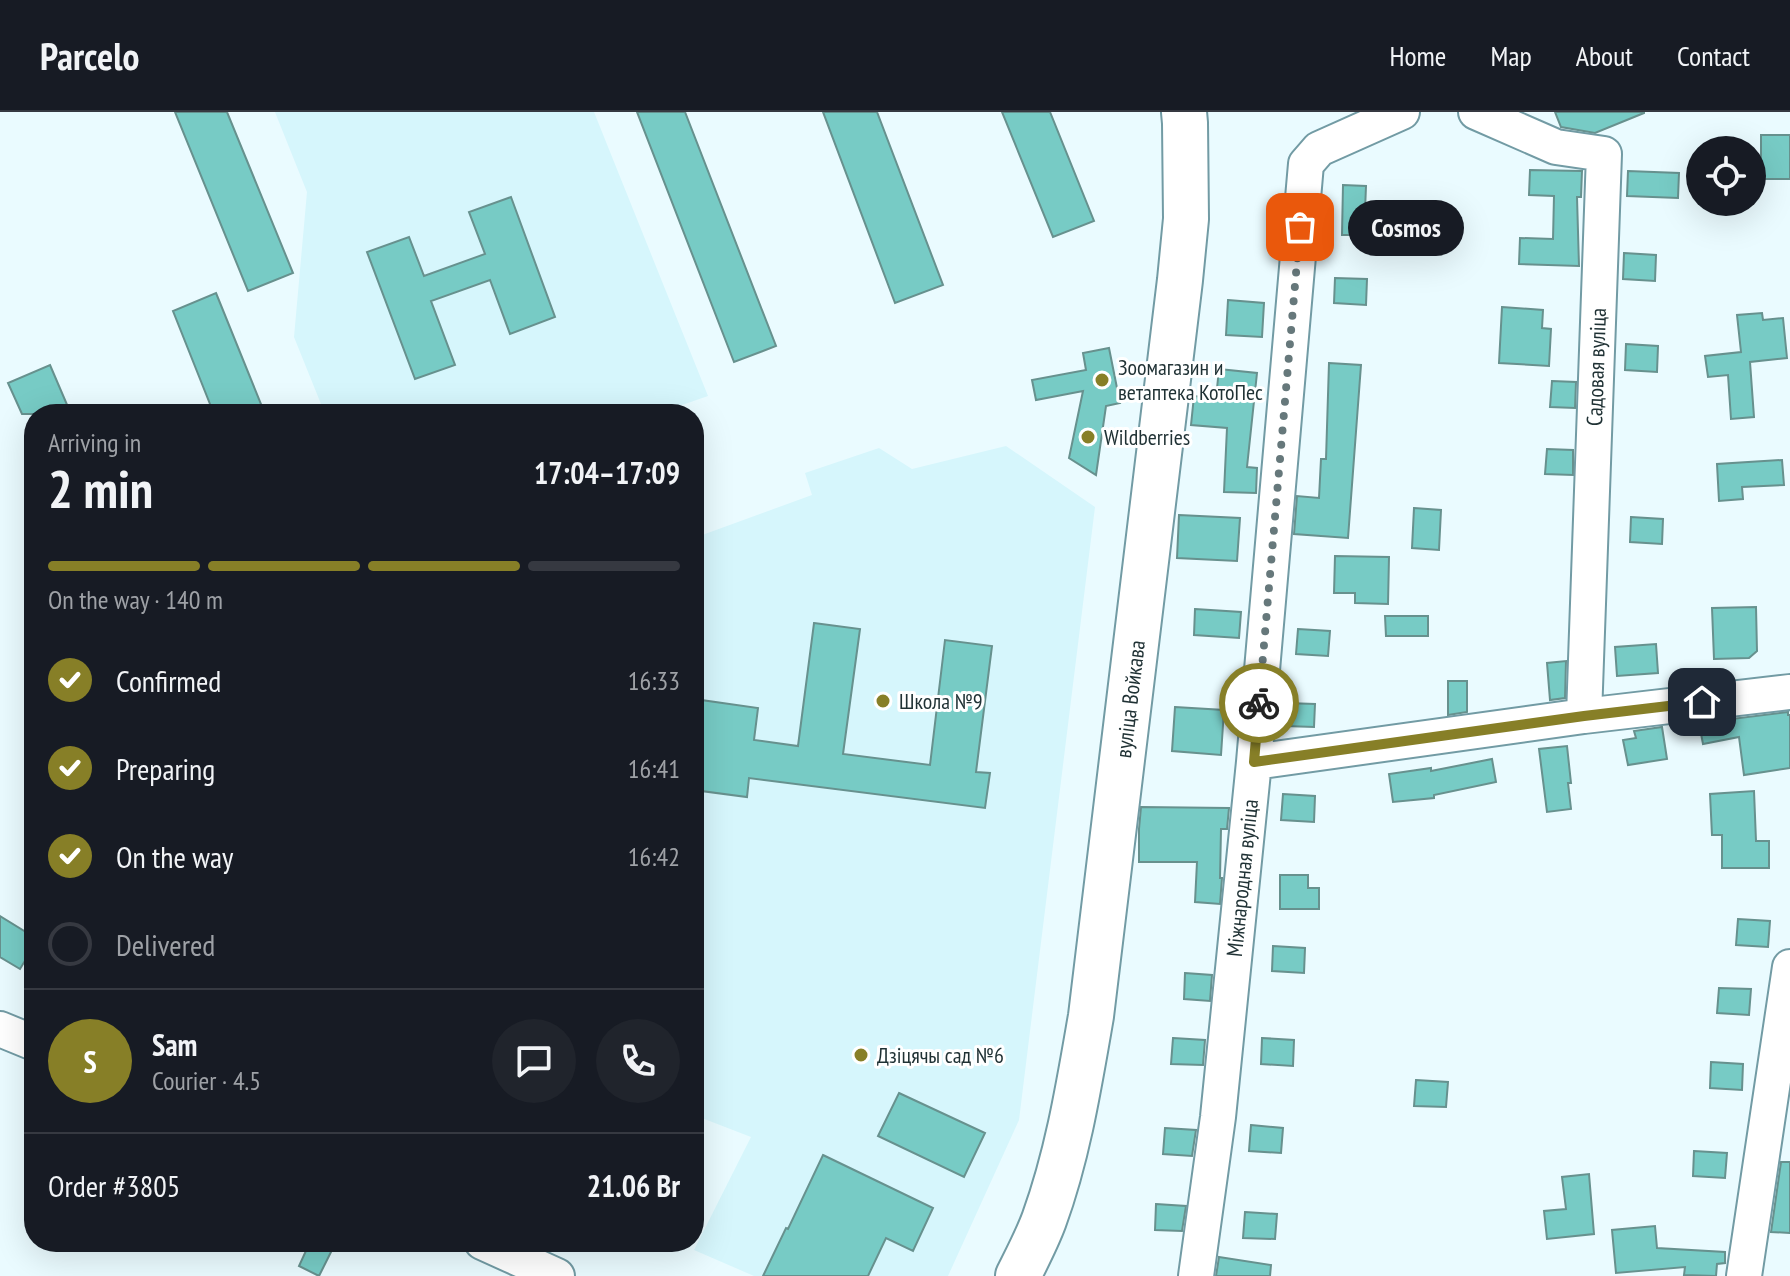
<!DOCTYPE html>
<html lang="en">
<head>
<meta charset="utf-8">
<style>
  :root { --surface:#171b24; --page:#20242c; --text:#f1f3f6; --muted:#9ea1a6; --line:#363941; --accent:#877f27 }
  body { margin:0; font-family:"PT Sans Narrow",sans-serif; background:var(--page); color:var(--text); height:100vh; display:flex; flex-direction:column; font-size:30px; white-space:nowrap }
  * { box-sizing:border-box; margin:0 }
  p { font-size:26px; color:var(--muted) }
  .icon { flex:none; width:44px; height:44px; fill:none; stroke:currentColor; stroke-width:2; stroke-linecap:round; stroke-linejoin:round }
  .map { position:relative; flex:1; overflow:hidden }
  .side { position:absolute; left:24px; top:292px; width:680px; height:848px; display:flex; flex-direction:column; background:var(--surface); border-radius:32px; box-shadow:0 8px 32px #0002 }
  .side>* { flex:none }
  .fabs { position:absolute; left:1686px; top:24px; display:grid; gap:16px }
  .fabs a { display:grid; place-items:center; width:80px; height:80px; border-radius:50%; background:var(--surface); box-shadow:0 8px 32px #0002; font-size:40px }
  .pin { position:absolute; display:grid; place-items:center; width:68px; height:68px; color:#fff; margin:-34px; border-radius:16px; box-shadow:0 4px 12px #0006 }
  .courier { position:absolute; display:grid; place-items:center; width:80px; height:80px; margin:-40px; border:6px solid #877f27; border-radius:50%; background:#fff; color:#222; box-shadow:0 2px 10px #0007 }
  .bubble { position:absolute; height:56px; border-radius:28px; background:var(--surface); box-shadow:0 8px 32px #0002; font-size:26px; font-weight:700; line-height:56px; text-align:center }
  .head em { font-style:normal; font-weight:700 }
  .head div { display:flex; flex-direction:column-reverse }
  .head { display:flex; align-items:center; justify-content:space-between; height:136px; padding:0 24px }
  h1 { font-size:52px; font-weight:700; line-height:60px }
  .bar { display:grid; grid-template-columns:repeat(4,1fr); gap:12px 8px; align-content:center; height:96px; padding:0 24px }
  .bar i { height:10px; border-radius:6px; background:var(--line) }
  .bar .selected { background:var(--accent) }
  .bar p { grid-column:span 4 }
  .line { display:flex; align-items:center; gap:20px; padding:0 24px; border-top:2px solid var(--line) }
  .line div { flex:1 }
  .round { display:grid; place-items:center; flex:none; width:84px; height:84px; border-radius:42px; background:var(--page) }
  ol { padding:0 24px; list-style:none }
  li { display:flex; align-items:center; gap:24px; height:88px }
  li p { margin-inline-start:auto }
  li .icon { padding:8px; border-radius:50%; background:var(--accent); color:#fff; stroke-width:4 }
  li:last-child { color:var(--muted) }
  li i { width:44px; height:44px; border:4px solid var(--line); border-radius:50% }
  header { display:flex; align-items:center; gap:48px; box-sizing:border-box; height:112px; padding:0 40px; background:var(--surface); border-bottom:2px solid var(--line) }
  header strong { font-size:38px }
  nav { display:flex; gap:44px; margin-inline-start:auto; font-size:28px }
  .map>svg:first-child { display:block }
</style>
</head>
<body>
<header>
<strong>Parcelo</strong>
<nav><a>Home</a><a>Map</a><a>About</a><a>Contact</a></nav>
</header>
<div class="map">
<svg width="1790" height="1164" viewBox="0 0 1790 1164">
  <rect width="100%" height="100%" fill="#eafbff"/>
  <path fill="#d6f6fc" d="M275,0H594L708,284L656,302H325L294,225L307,80Z
    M1006,334L1095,395L1019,1008L948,1164H754L694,1138L751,1025L694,1003V426L812,383L805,361L879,336L912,357Z"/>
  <path fill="#77cbc5" stroke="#67918e" stroke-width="2" d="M175,0H227L293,161L248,179Z
    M637,0H685L776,234L734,250Z
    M823,0H877L943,173L895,191Z
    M1002,0H1050L1094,109L1053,125Z
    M1555,0H1644V1L1595,21L1561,15Z
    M1761,23H1790V67H1761Z
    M1530,58L1582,59L1581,85H1577L1579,154L1519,152L1520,126L1553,127L1554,84L1529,83Z
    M1628,59L1679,61L1678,86L1627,84Z
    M1343,73L1366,74L1365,99H1372V123H1342Z
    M511,85L555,205L510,222L490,168L431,189L455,253L415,267L367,140L409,125L424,164L485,142L469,100Z
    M1624,141L1656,143L1655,169L1623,167Z
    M1335,166L1367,167L1366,193L1334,191Z
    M216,181L265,302H214L173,199Z
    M1228,188L1264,191L1262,225L1226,223Z
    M1502,195L1543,198L1542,216L1551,217L1549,254L1499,251Z
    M1762,201L1763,208L1783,206L1787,246L1750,250L1754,305L1731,307L1728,263L1708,265L1705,244L1741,240L1737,203Z
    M1626,232L1658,234L1657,260L1625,258Z
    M1109,236L1120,291L1106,294L1096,363L1069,346L1083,279L1036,288L1032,268L1086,258L1083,241Z
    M1329,251L1361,253L1348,426L1294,422L1297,384L1319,386L1321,347H1326Z
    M50,253L71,302H22L8,271Z
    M1219,257L1257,261L1247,355L1257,356L1256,381L1224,380L1227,316L1191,313L1194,284L1216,286Z
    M1552,269L1576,270L1575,296L1550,295Z
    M1547,337L1573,338V363L1545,362Z
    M1782,348L1784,373L1742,375L1743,387L1719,389L1717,352Z
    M1414,396L1441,398L1439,438L1412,436Z
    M1179,403L1240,406L1237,449L1177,446Z
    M1631,405L1663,407L1662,432L1630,430Z
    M1335,444L1389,445L1388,492L1355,491V481H1334Z
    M1756,495L1757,539L1749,546L1714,547L1712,496Z
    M1195,497L1241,500L1239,526L1194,523Z
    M1385,504H1428V524H1386Z
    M814,511L860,517L843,642L930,653L945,528L992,534L976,660L990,661L985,696L749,666L747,685L694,678V587L758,596L754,628L798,634Z
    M1298,517L1330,519L1328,544L1296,542Z
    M1656,532L1658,561L1617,564L1615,535Z
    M1566,549L1565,586L1550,588L1547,551Z
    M1448,569H1467V600L1448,603Z
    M1286,591L1315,592L1314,615L1285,614Z
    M1175,595L1224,598L1221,643L1172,639Z
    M1788,600V603H1790V656L1744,663L1739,625L1703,632L1699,611Z
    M1662,615L1667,647L1628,653L1623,628L1636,626L1634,619Z
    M1567,634L1571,671H1568L1571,697L1547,700L1539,637Z
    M1492,647L1496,670L1434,683V686L1393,690L1389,662L1431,656V659Z
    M1754,679L1756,729H1769V756H1722V723H1712L1710,682Z
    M1283,682L1315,684L1314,710L1281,708Z
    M1141,695L1229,696L1227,717H1221L1220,766H1222L1220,792L1195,790L1197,750H1139V717Z
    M1280,763H1308V776H1319V797H1280Z
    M0,804L34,825V834L20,857L0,845Z
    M1738,807L1770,809L1768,835L1736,833Z
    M1273,834L1305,836L1304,861L1272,859Z
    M1185,861L1212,863L1210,889L1184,887Z
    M1719,876L1751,877L1749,903L1717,901Z
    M1173,926L1205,928L1203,953L1171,952Z
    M1262,926L1294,928L1293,954L1261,952Z
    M1711,950L1743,952L1742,978L1710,976Z
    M1416,968L1448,970L1446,995L1414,994Z
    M899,981L985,1021L964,1065L878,1024Z
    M1251,1013L1283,1016L1281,1041L1249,1039Z
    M1165,1016L1196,1018L1192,1044L1163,1042Z
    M1694,1039L1727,1041L1725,1066L1693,1064Z
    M823,1043L933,1096L913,1139L886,1126L868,1164H763L786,1116L788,1117Z
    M1781,1050H1790V1121L1771,1120Z
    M1589,1062L1594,1122L1547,1127L1544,1099L1566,1097L1562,1065Z
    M1156,1092L1186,1094L1182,1119L1155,1118Z
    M1245,1100L1277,1102L1275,1127L1243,1126Z
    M1655,1114L1657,1136L1725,1140V1151L1717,1152L1716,1164L1684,1163L1685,1155L1616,1161L1612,1118Z
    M310,1130H336L319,1164L299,1154Z
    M1219,1145L1271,1153L1270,1164H1216Z"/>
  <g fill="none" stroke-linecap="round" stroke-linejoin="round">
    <g stroke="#729ba4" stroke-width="38">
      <path id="minor" d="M1476,0L1556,35L1604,42L1584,604
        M1254,650L1584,604L1790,580
        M0,917L34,931
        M482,1130L557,1164
        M1196,1164L1218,1005L1254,650L1306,52L1319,37L1402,0
        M1744,1164L1790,855"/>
    </g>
    <g stroke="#729ba4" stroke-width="48">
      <path id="major" d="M1018,1164C1027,1146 1037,1127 1044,1108C1068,1042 1079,973 1091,904L1180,168L1186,107L1185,11L1184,0"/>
    </g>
    <use href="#minor" stroke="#fff" stroke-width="34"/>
    <use href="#major" stroke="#fff" stroke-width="44"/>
  </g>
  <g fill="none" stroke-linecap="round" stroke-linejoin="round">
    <path stroke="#66787b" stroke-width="8" stroke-dasharray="0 14.4" d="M1259,591L1300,115"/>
    <path stroke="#877f27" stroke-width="10" d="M1259,591L1254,650L1584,604L1702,590"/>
  </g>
  <g fill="#877f27" stroke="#fff" stroke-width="3">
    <circle cx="1102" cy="268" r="8"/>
    <circle cx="1088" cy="325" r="8"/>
    <circle cx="883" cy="589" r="8"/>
    <circle cx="861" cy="943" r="8"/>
  </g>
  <g text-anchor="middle" stroke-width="6" stroke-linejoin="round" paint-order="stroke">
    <g font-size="22" fill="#1f3134" stroke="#fff" text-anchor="start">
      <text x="1118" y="263">Зоомагазин и<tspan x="1118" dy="25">ветаптека КотоПес</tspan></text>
      <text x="1104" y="333">Wildberries</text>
      <text x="899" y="597">Школа №9</text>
      <text x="877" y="951">Дзіцячы сад №6</text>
    </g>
    <g font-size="22" fill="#1f3134" stroke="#fff">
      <text transform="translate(1596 255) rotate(-88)" y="8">Садовая вуліца</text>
      <text transform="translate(1130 587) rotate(-83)" y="8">вуліца Войкава</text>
      <text transform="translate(1242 766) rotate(-84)" y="8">Міжнародная вуліца</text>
    </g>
  </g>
</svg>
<div class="fabs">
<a><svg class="icon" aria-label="locate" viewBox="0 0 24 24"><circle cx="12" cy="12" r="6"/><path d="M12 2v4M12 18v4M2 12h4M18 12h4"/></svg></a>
</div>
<div class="pin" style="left:1300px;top:115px;background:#ea580c"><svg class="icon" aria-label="bag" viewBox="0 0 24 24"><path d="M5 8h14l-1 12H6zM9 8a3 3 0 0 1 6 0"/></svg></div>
<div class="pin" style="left:1702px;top:590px;background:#1f2937"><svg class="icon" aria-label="home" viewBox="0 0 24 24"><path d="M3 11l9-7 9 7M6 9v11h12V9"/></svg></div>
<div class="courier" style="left:1259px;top:591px"><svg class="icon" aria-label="bike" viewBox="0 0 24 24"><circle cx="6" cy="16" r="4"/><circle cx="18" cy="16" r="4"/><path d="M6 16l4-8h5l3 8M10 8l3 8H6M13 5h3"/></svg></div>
<div class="bubble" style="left:1348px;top:88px;width:116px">Cosmos</div>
<section class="side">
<div class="head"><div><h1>2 min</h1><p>Arriving in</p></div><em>17:04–17:09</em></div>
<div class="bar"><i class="selected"></i><i class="selected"></i><i class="selected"></i><i></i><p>On the way · 140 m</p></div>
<ol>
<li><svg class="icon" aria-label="check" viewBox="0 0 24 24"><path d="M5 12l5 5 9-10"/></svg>Confirmed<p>16:33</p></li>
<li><svg class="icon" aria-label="check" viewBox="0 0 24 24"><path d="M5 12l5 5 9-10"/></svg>Preparing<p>16:41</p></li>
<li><svg class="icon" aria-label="check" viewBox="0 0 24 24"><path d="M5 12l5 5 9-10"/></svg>On the way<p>16:42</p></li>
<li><i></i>Delivered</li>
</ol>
<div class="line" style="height:144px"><b class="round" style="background:var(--accent);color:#fff">S</b><div><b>Sam</b><p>Courier · 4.5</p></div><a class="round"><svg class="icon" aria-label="chat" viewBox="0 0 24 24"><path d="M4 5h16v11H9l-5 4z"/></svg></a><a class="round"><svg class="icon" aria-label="phone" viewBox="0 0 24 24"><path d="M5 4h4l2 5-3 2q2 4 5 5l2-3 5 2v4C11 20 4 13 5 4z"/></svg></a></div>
<div class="line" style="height:104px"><div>Order #3805</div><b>21.06 Br</b></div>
</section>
</div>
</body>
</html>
